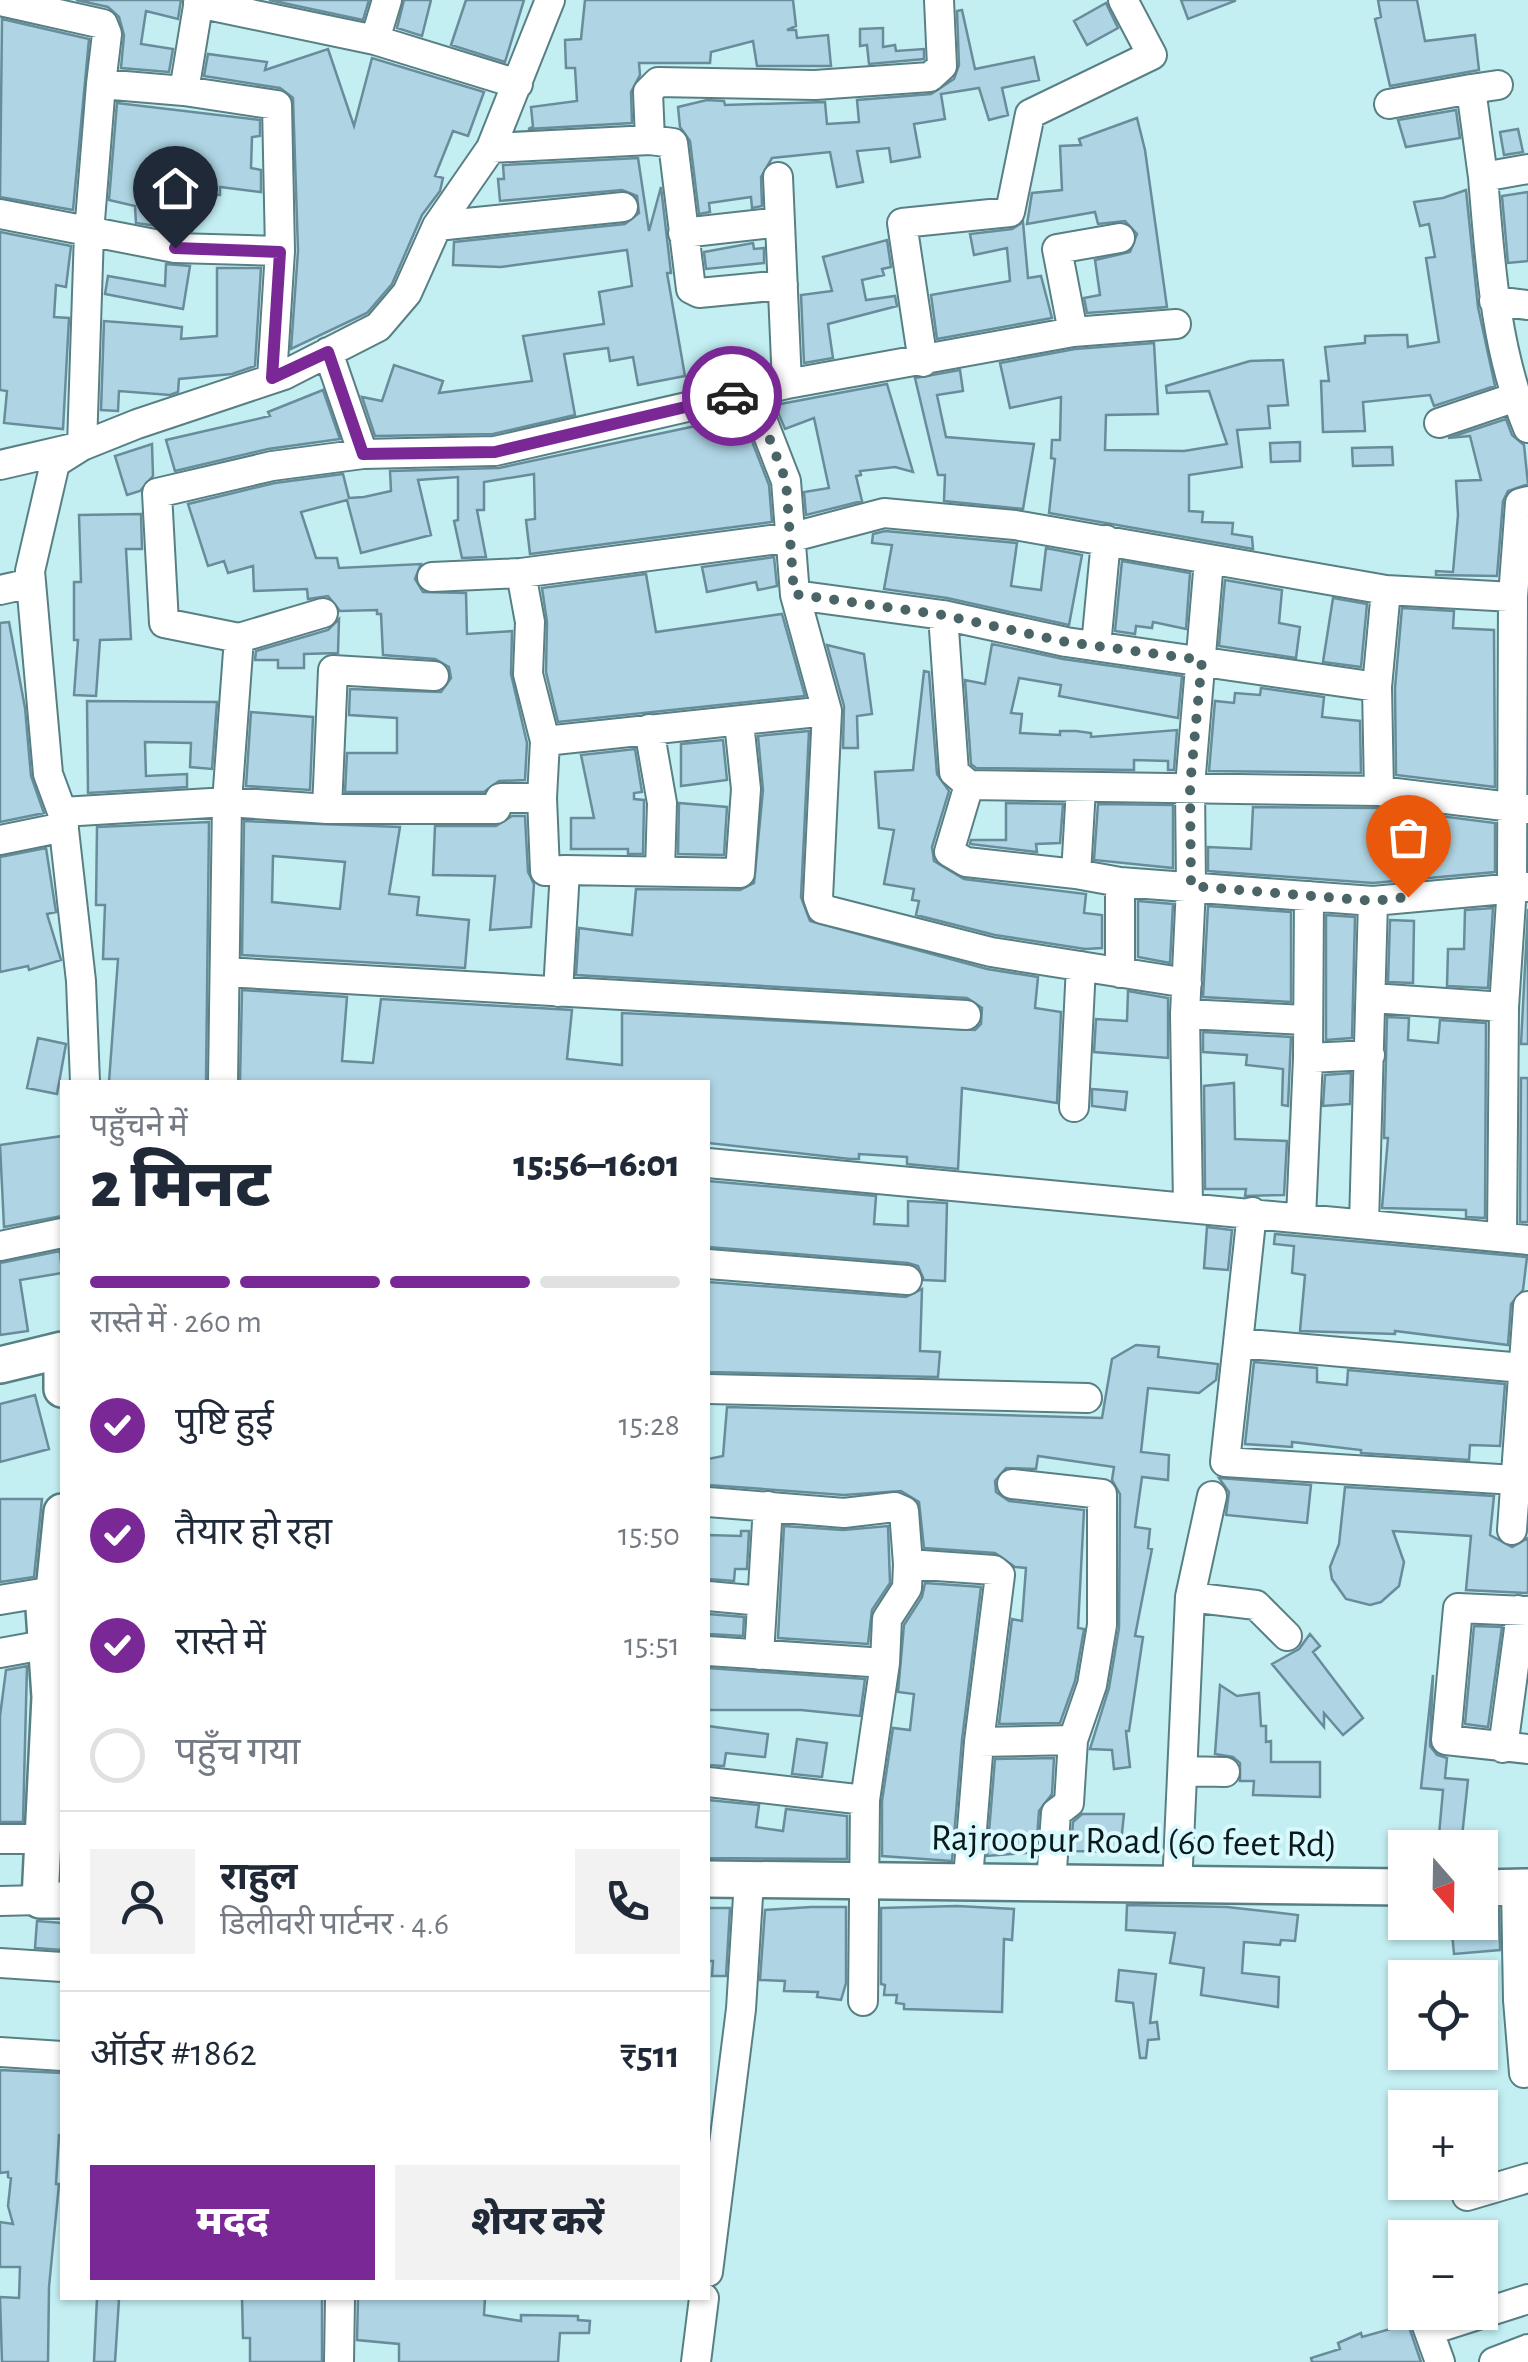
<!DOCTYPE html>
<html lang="hi">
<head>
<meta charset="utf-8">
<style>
  :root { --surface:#fff; --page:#f2f2f3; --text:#1f2937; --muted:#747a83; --line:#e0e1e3; --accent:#7b2897 }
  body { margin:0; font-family:"Alegreya Sans","Noto Sans Devanagari",sans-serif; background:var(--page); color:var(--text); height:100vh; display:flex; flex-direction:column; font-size:38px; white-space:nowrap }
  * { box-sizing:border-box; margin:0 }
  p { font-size:32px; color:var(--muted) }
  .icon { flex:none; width:55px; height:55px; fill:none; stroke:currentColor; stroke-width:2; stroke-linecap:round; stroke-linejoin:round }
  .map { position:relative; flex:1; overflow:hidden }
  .drawer { position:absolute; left:60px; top:1080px; width:650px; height:1220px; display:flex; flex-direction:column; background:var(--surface); border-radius:0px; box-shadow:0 2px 8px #0004 }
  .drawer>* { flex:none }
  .needle { width:65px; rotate:160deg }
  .buttons { position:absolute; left:1388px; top:1830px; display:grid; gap:20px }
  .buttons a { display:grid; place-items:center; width:110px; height:110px; border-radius:0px; background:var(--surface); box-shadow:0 2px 8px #0004; font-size:50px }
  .pin { position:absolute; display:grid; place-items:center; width:85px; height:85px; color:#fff; margin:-102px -42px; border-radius:50% 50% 50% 0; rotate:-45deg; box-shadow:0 0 10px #0007 }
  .pin .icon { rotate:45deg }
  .courier { position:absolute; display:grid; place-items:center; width:100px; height:100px; margin:-50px; border:8px solid #7b2897; border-radius:50%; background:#fff; color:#222; box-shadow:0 2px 12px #0007 }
  .head em { font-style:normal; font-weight:800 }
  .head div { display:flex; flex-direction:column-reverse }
  .head { display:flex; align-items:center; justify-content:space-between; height:170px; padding:0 30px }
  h1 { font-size:65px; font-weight:800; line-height:75px }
  .bar { display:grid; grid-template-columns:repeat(4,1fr); gap:15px 10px; align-content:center; height:120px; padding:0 30px }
  .bar i { height:12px; border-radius:8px; background:var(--line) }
  .bar .selected { background:var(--accent) }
  .bar p { grid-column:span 4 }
  .line { display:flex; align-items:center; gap:25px; padding:0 30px; border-top:2px solid var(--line) }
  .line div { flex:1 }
  .round { display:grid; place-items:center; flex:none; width:105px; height:105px; border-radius:0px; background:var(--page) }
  ol { padding:0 30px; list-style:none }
  li { display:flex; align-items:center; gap:30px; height:110px }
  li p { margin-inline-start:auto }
  li .icon { padding:10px; border-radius:50%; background:var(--accent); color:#fff; stroke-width:4 }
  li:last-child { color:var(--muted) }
  li i { width:55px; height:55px; border:5px solid var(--line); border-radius:50% }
  .action { display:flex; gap:20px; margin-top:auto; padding:20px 30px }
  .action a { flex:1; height:115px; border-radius:0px; background:var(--accent); color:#fff; font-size:40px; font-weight:800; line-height:115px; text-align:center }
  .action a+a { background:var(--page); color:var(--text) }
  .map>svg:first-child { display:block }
</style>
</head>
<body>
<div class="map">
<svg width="1528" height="2362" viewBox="0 0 1528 2362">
  <rect width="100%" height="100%" fill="#c3eff3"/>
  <path fill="#afd5e5" stroke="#698c9b" stroke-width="2.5" fill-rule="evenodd" d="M76,0H181L178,19L146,11L141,44L173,49L169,72L121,68L124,35L119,17L108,7Z
    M269,0H369L363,20Z
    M404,0H431L422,36L397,28Z
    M466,0H524L505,62L451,45Z
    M585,0H793L796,26L787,30H796L797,38L828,35L831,66H757L753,41L711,52L710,63H639L640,75L631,92L632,123L528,129L533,127L531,107L577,101L575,68H566L565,40L581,39Z
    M1181,0H1235V1L1188,19Z
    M1378,0H1417L1425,41L1475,35L1479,70L1390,86L1375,19L1381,17Z
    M1106,3L1118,28L1087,45L1074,21Z
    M962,10L975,69L1034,57L1039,80L1002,88L1008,115L989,120L979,88L941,94L945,119L914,124L920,157L891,162L889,148L857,151L863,182L837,187L830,152L772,158L761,177L762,206L752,208L751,197L709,203L710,212L699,214L690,141L680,127L678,107L707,100L724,101L725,105L825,102L827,124L859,122L857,100L931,94L954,79L959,65L957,11Z
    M2,19L89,39L73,210L0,197Z
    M883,28V47L895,45L896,51L924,49V59L869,64L867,45L860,46V29Z
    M328,49L354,126L372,58L484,92L468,136L453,131L435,176L443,178L440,191L422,215L392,284L367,313L291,349L298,251L293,98L280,88L204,76L208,54L267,62L265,70Z
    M117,103L260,120V136L252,137L251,168L261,170V192L220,187V195L195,194L192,231L136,223L135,206L109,200Z
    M1456,110L1460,138L1406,147L1398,120Z
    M1137,118L1145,150L1167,307L1087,313L1084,298L1100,295L1095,260L1130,252L1137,234L1125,221L1098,224L1095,212L1027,224L1032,193L1062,190L1060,146L1081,145L1079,139Z
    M1518,129L1523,152L1504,155L1500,132Z
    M638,158L649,231L661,187L671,273H667L685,376L638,385L633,357L610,361L608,348L564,354L575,415L493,434L375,436L362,397L382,401L394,365L443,381L439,393L532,381L523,336L604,324L599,292L632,286L627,250L501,267L453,265L454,242L625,224L639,213L637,196L622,190L500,201L498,179H504L503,165Z
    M1466,190L1478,307L1495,386L1434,406L1430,395L1363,402L1365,431L1323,432L1321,381H1329L1325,347L1365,343V336L1393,335H1407L1408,347L1439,342L1426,258L1435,257L1429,224L1420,226L1414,202L1443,198Z
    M1528,192V261L1508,263L1502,196Z
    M1023,222L1028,278L1041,276L1052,318L937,339L931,295L1010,281L1007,248L974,255L970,234L1012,229Z
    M0,232L71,246L66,287L56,285L54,317L69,318L63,429L4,423L7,391L0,390Z
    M887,240L891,267L882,269L884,275L862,280L866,300L895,296L897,306L828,324L833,358L804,363L801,295L832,291L823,257Z
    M753,243L754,249L764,248V263L706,269L704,252Z
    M166,264L190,266L183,309L105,294L108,276L165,286Z
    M217,268H261L255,366L232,374L179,379L178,392L170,395L119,391L118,411L101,410L104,321L182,327L181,339L217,336Z
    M1154,343L1158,414L1106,415L1105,450L1184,451L1227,444L1209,391L1167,393L1166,386L1250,361L1283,360L1288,405L1268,406L1270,428L1237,430L1242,467L1189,475V511L1203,512L1202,522L1233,523L1232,534L1252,537L1253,549L1049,513L1055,459L1051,458L1052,440H1060L1061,397L1010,408L1000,363L1075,349Z
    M960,370L963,391L937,395L946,437L1034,444L1023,509L944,501L945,475H938L915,378Z
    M887,384L913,472L895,467L860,471L861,475L856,476L862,501L806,515L804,492L829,488L814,418L785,429L775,405Z
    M323,390L340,439L268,449L175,471L166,440L270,416L268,412Z
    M741,413L769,485L772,522L530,554L526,520L535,519L534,474L484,482V510H477L486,557L462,558L454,521L458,520V477L418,480L431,535L361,553L347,500L301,512L316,558H337L339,568L421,564L415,579L423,592L466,593L467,634L512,631L511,674L527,743L525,780L499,781L484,792H345L347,753H397V718L349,715L350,689L441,692L451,678L449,667L435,659L383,655L381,614H377V610L340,611L328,596L308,599L307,589L254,591L253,566L228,573L224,561L208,566L188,504L275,483L343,474L349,498L364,497L391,491L390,471L499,468L700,425L699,422Z
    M1506,419L1512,435L1524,445L1528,484L1508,491L1503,501L1497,576L1436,575V571L1453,572L1458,515L1456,481L1481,480L1470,436L1448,438Z
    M1300,442V461L1271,462L1270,443Z
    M152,444L153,476L140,491L127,495L115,456Z
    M1392,447L1393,465L1353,466L1352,448Z
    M141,514L142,549H126L131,639L100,640L96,696L74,695L78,640H74V582H81L79,515Z
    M885,531L1017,543L1011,586L1041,590L1046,548L1082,555L1069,625L947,598L884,589L892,545L872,543L873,534Z
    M774,557L777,586L758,590L756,582L707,592L702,567Z
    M1122,561L1190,573L1186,629L1153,622L1152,628L1136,626L1135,634L1115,631Z
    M646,574L656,632L782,614L805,696L558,722L546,672L547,622L542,588Z
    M1225,580L1282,590L1279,623L1300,627L1296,658L1219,646Z
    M1333,598L1367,604L1361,667L1323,662Z
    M1402,608L1454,611L1453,628L1494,630L1495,787L1396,775L1395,688Z
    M339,619L338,653L304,654V668H278V660H255L256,651L328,630Z
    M9,622L25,708L31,776L44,813L0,822V623Z
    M992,644L1063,659L1182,676L1178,718L1059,696L1061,685L1019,678L1011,713L1022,714L1020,733L1060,735V731H1076L1091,733V737L1177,730L1174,770H1168V761L1134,760V770L976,768L971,764L965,680L985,684Z
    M827,645L864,654L872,714L857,716L858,748H843L844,706Z
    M924,671L929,672L937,774L949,791L932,847L934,861L964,879L1086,894L1084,913L1102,915V948L1085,949L995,935L916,915L919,901L912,900L914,889L884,884L894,830L879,828L875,772L913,770Z
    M1261,688L1324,697L1322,717L1360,721L1361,773L1209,771L1215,701L1234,703L1235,693L1260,695Z
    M87,701L217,702L212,769L190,767L191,743L145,742L146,776L187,774V787L88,793Z
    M251,712L313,717L310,790L246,786Z
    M809,731L801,897L810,921L987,969L1038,977L1035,1008L1061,1012L1057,1103L962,1088L958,1169L907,1164V1157L859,1154V1159H850L708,1143V1082H240L242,990L347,997L342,1061L373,1063L381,999L572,1010L567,1059L622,1065V1013L975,1030L981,1024L982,1008L967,998L576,975L579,928L632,935L636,889L740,890L754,883L763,790L758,736Z
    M723,740L727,780L681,786V744Z
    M635,749L642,792L634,793V799L644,800V804L643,854H628V849H571V818H594L581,755Z
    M679,803L727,807L724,855L678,854Z
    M1006,803L1063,804L1060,843L1036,844L1037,852L970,844L971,840H1006Z
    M1098,804L1173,805V868L1094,860Z
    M1253,807L1378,808L1495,823V872L1373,883L1208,871V847L1251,849Z
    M512,816H525L528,872L534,884L531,927L490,930L495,876L433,875L435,826H496Z
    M244,821L400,827L389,894L419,897L417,915L469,920L465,968L242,955ZM273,856L345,862L340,909L272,902Z
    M209,822L206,1082H109L118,959H103L105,905H96L97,827Z
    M46,848L56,912L47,914L61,960L29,970L28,966L0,972V857Z
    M1138,901L1173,904L1170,963L1138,957Z
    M1208,906L1291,912V1002L1203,997Z
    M1493,908L1488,988L1447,986L1448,949H1464L1465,910Z
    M1528,909V1044H1521Z
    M1326,915L1355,917L1352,1038L1326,1040Z
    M1390,920L1414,921L1413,983L1388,982Z
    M1128,991L1168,998V1058L1094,1052L1096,1019L1127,1021Z
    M1387,1017L1409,1018L1408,1040L1438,1043L1440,1020L1486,1023L1485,1218L1466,1217V1210L1382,1208L1388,1138H1384Z
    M1203,1032L1291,1037L1288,1106L1282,1105L1283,1069L1246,1065L1247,1055L1203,1052Z
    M38,1038L66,1044L57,1094L27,1088Z
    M1351,1073L1350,1104L1323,1106L1325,1075Z
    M1521,1078H1528V1222H1520Z
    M1234,1083L1235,1139L1287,1141L1284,1195L1245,1196L1246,1189H1205L1204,1086Z
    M1092,1089L1127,1092L1125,1110L1092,1106Z
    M62,1136V1216L4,1227L0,1145Z
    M708,1181L876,1196L874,1224L908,1226V1201L947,1203L945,1281L924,1280L918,1266L908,1263L708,1247Z
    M1207,1227L1232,1230L1228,1270L1204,1268Z
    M1275,1234L1527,1257L1523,1290L1511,1304L1508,1345L1395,1331V1334L1300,1331L1305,1275L1292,1273L1294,1246L1274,1244Z
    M60,1251L62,1273L20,1280L28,1331L0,1335V1263Z
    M708,1282L906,1297L922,1289L920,1351L940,1352L938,1377L708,1372Z
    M1136,1345L1159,1347L1158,1357L1218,1364L1216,1380L1199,1393L1148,1388L1141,1452L1169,1455L1168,1480L1142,1477L1135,1527L1150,1529L1148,1548L1152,1549L1135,1636L1143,1637L1129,1731H1126L1130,1767L1114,1769L1112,1750L1090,1749L1109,1688L1119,1628L1120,1494L1112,1480L1114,1467L1038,1456L1036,1469L1006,1468L995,1481L996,1492L1009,1501L1084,1510L1078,1628L1084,1629L1075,1681L1060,1723L999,1724L1012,1619L1022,1621L1026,1568L1015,1567L995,1553L924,1548L919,1502L901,1491L844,1495L708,1485V1459L723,1456L727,1407L1102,1418L1112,1359Z
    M1254,1362L1317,1368V1382L1347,1385L1348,1370L1505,1384L1500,1446L1470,1445L1469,1460L1361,1453V1450L1292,1442V1447L1245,1444Z
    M35,1395L49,1449L0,1462V1404Z
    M1219,1478L1311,1485L1307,1523L1226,1515L1229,1492Z
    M1345,1487L1494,1496L1490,1535L1512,1547L1528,1538V1593L1466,1590L1471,1536L1393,1531L1404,1562L1399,1586L1381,1602L1370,1605L1346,1599L1332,1579L1330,1567L1339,1544Z
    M0,1499H42L34,1577L0,1582Z
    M784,1526L843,1530L888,1526L890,1583L872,1610L868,1644L778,1638Z
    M741,1531H749L747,1569H735L734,1581L708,1579V1535L741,1536Z
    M925,1583L981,1587L962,1740L952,1861L882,1856V1801L893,1728L910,1730L914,1694L898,1692L904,1625L922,1597Z
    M708,1614L744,1617L743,1636L708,1634Z
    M1474,1626L1502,1627L1488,1727L1465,1724Z
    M1310,1634L1320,1646L1313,1652L1363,1718L1343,1735L1324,1713V1727L1272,1664L1299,1649Z
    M27,1666L23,1822H0V1716L6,1670Z
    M708,1668L865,1679L860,1716L801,1710H708Z
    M1433,1675L1430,1746L1437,1755L1447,1758L1445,1778L1468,1780L1462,1837L1439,1835L1443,1790L1421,1788Z
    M1220,1685L1237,1696L1259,1693L1261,1726H1266V1742L1271,1741V1762H1320V1797L1253,1795L1254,1781H1240V1763L1233,1757L1215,1754Z
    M708,1726L768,1734L765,1757L726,1753L724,1766L708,1765Z
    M797,1739L827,1743L822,1777L792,1774Z
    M1054,1758L1052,1794L1039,1811L1036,1852L987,1856L995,1759Z
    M708,1800L759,1805L756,1827L783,1831L786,1809L847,1816V1859L708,1858Z
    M1082,1814H1124L1120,1852L1071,1851L1073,1822Z
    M1127,1905L1227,1907L1298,1915L1295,1941L1281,1940L1280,1945L1244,1942L1242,1973L1279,1977L1278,2007L1201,1995L1204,1968L1170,1963L1175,1933L1126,1930Z
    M957,1906L1014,1909L1012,1940L1004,1939L1002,2012L904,2009V2004L896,2003L897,1995H884L885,1985L881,1984V1908Z
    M811,1907H846V1983L841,2000L817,1997L818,1992L784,1991L785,1981L760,1980L765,1910Z
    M708,1908H730L726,1976H712L713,1961H708Z
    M1482,1909H1499L1500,1950L1454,1954L1451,1922H1482Z
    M37,1921L62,1923V1950L35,1948Z
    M1119,1970L1156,1974L1150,2023L1157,2022L1159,2039L1148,2040L1146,2058H1140L1133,2003L1116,2001Z
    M0,2070L62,2073V2135H59L56,2184H59L49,2287L48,2362H2L0,2297L19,2298L20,2267H0V2222L13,2224L8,2206L11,2178L8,2177V2172L0,2173Z
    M97,2298L119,2299L115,2362H94Z
    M242,2298H322V2362H250V2338H243Z
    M358,2298H485L484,2315L521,2321V2315L578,2316V2320L590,2321L589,2333H560L558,2362H399V2344L357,2340Z
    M1408,2324L1421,2362H1312L1311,2358L1340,2349L1338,2343L1361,2333L1362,2337Z"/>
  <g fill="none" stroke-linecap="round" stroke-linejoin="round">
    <g stroke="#588084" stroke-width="32">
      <path id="minor" d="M199,0L184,91L277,105L280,251L272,378
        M0,1L103,24L107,34L101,84
        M198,3L375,40L518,84
        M375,40L387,0
        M1389,104L1471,89
        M650,140L648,92L658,82L815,85L930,77L942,66L939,0
        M491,148L650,140L673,143L691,289L699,293L783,285
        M1528,169L1483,177C1490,262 1495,349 1528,428
        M778,177L787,384
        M1483,177L1471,89L1498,85
        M0,214L175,248L280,251
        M437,226L623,207
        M683,233L780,222
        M1494,301L1528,305
        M1073,332L1057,249L1120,238
        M328,352L363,454
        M923,362L902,223L1010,212L1030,114L1152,55L1123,0
        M1439,423L1510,399L1528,403
        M0,465L82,446L89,233L101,84L184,91
        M521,573L530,622L528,674L545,741
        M432,577L521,573L793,537L884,513L1015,525L1386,590L1377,687L1379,791L1528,809
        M0,590L31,583
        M1386,590L1513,597
        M795,595L943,615L1066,642L1377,687
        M943,615L954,772L969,785L949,852L966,862L1076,874
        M239,638L323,613
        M1096,646L1106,540
        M827,711L818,898L822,909L991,952L1187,983
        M649,729L662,803L660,871
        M969,785L1379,791
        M1081,788L1076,874L1120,882V973
        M542,798L545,871L565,870
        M327,809L333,670L434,676
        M62,812L227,802L327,809H496L500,798H542L545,741L827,711L795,595L786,481L751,391
        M0,840L64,827
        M1120,882L1373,901L1364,1224
        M1373,901L1527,887
        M225,972L966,1015
        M558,992L565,870L740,873L746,789L739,722
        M1372,998L1504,1007
        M1185,1014L1306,1020
        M1308,1058L1370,1055
        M85,1082L81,981L62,812L48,774L30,571L55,463L82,446L137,424L284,375L378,327L407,293L437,226L491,148L550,0
        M223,1082L227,802L239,638L164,623L157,493L272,466L363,454L495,451L787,384L1073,332L1176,324
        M1074,1107L1081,966
        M708,1163L1528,1240
        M1188,1205L1185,1014L1191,887L1190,786L1209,560
        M1301,1218L1308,1058L1309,896
        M1502,1237L1504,1007L1512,886L1513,597L1520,503L1528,501
        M0,1246L62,1233
        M708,1264L907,1280
        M1238,1343L1252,1212
        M708,1389L1087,1398
        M1515,1480L1225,1462L1238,1343L1523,1368
        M1012,1484L1102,1494V1625L1092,1685L1073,1740L1069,1803L1056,1813L1051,1883
        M708,1502L844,1513L895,1507L904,1511L908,1564
        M1512,1530L1528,1306
        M708,1596L762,1601
        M1190,1597L1256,1605L1287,1636
        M0,1600L54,1591
        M1528,1611L1458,1608L1446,1740L1528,1749
        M708,1651L885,1663
        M0,1653L44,1645
        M759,1655L768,1506
        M979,1742L1073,1740
        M1503,1748L1520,1621L1518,1610
        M1184,1771L1225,1772
        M708,1782L865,1800
        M0,1839H40
        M1177,1887L1190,1597L1212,1496
        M1516,1889L1518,2000H1528
        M0,1901L40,1900
        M0,1963L62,1967
        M1518,2000L1524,2073
        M863,2001L865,1800L885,1663L887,1619L907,1588L908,1564L994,1570L1000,1575L979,1742L968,1879
        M0,2052L62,2056
        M1467,2196L1528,2178
        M708,2272L741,2009L749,1880
        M1422,2312L1440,2362
        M1431,2330L1528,2299
        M339,2362L340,2298
        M696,2362L704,2298
        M1494,2362L1528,2349"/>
    </g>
    <g stroke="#588084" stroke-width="40">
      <path id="major" d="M0,1365L62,1350V1389
        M62,1512L54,1591L44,1608L50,1697L40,1900H62
        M708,1879L1405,1887
        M1480,1888L1528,1887"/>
    </g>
    <use href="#minor" stroke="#fff" stroke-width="28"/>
    <use href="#major" stroke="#fff" stroke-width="35"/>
  </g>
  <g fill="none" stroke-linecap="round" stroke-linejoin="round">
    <path stroke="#4b6567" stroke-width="10" stroke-dasharray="0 18" d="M732,396L751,391L786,481L794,594L943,615L1066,642L1202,660L1190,786L1191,886L1373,901L1408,897"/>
    <path stroke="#7b2897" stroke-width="12" d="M175,248L280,252L272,378L328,352L363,454L495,452L732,396"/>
  </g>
  <g text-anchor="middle" stroke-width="8" stroke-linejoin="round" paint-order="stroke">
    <g font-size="38" fill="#0a1a1c" stroke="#d8fafe">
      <text transform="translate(1134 1840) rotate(1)" y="13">Rajroopur Road (60 feet Rd)</text>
    </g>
  </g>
</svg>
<div class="buttons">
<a><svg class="needle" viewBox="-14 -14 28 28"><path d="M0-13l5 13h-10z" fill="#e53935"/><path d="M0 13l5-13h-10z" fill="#747a83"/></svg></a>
<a><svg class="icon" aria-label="locate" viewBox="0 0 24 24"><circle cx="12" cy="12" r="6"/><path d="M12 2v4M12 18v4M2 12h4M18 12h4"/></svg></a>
<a>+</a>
<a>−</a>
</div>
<div class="pin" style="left:1408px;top:897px;background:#ea580c"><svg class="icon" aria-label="bag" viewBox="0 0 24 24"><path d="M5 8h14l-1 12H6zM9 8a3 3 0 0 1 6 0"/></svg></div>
<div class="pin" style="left:175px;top:248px;background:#1f2937"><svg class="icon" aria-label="home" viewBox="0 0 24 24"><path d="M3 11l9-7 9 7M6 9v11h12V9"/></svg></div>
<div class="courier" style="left:732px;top:396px"><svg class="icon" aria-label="car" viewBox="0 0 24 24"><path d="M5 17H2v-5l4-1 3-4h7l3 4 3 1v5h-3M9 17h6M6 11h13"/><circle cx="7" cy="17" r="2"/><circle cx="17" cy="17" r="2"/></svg></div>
<section class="drawer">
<div class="head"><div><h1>2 मिनट</h1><p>पहुँचने में</p></div><em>15:56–16:01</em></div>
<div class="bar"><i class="selected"></i><i class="selected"></i><i class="selected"></i><i></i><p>रास्ते में · 260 m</p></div>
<ol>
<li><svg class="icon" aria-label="check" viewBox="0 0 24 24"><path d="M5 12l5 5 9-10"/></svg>पुष्टि हुई<p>15:28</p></li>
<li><svg class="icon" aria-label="check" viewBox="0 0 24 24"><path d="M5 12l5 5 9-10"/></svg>तैयार हो रहा<p>15:50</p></li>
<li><svg class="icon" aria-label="check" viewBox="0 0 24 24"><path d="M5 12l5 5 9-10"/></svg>रास्ते में<p>15:51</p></li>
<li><i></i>पहुँच गया</li>
</ol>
<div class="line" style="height:180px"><a class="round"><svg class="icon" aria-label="person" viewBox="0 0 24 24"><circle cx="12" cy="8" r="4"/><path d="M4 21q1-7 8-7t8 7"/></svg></a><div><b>राहुल</b><p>डिलीवरी पार्टनर · 4.6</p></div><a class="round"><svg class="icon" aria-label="phone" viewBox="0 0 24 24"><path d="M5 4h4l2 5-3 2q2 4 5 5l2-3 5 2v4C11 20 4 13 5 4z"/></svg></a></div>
<div class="line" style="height:130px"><div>ऑर्डर #1862</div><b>₹511</b></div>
<div class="action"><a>मदद</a><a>शेयर करें</a></div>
</section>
</div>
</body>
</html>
